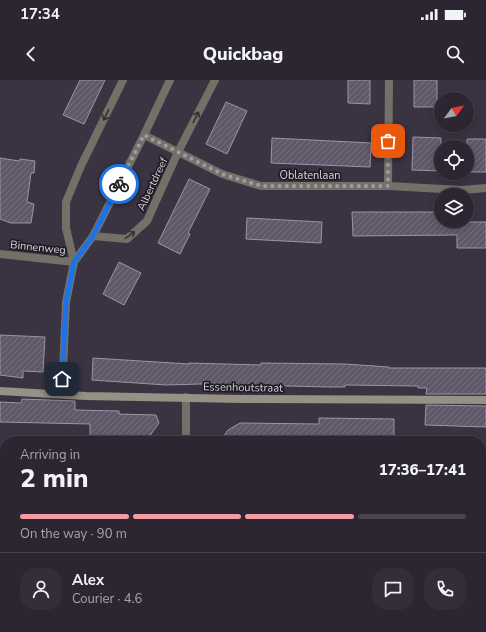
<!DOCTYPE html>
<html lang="en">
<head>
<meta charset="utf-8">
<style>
  :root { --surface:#2c2632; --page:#342e3a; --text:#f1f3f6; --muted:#a6a5ac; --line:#48434d; --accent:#f49aa3 }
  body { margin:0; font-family:"Nunito Sans",sans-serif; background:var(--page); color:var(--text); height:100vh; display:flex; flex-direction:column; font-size:15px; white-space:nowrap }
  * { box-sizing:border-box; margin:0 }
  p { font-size:13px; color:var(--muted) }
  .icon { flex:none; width:22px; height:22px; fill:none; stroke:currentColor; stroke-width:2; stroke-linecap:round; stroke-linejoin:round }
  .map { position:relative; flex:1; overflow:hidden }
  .side { position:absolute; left:0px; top:356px; width:486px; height:196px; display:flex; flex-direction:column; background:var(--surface); border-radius:16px 16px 0 0; box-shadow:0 2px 10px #0003,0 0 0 1px var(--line) }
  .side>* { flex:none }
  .needle { width:26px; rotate:58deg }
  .controls { position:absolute; left:434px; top:12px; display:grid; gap:8px }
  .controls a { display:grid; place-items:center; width:40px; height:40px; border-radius:50%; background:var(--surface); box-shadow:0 2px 10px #0003,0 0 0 1px var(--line); font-size:20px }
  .pin { position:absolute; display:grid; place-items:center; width:34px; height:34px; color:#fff; margin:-17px; border-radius:8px; box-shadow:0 2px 6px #0006 }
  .courier { position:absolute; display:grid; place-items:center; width:40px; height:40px; margin:-20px; border:3px solid #1a73e8; border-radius:50%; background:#fff; color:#222; box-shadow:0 1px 5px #0007 }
  .overview em { font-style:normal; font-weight:800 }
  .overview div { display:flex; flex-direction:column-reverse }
  .overview { display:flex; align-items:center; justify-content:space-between; height:68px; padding:0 20px }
  h1 { font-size:26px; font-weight:800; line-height:30px }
  .bar { display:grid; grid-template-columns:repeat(4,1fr); gap:6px 4px; align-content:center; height:48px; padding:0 20px }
  .bar i { height:5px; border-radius:3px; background:var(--line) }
  .bar .selected { background:var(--accent) }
  .bar p { grid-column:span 4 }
  .line { display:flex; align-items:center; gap:10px; padding:0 20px; border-top:1px solid var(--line) }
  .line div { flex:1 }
  .round { display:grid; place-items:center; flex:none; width:42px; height:42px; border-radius:16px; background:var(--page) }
  .status { display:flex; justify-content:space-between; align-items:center; height:28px; padding:0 20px; background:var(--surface); direction:ltr }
  .status svg { height:11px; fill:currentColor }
  header { display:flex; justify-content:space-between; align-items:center; height:52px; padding:0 20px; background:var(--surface); font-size:18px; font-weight:800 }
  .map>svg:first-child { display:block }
</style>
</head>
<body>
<div class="status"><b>17:34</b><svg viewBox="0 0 49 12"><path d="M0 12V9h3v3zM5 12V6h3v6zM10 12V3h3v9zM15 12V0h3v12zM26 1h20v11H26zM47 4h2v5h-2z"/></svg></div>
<header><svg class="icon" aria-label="back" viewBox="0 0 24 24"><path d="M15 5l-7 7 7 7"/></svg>Quickbag<svg class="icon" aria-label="search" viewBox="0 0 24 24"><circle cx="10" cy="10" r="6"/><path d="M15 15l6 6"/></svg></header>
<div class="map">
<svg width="486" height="552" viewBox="0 0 486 552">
  <defs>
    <pattern id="building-hatch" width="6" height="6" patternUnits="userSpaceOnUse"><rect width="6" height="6" fill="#5f5869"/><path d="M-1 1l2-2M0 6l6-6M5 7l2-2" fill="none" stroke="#756f7e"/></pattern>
  </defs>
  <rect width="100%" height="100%" fill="#3a3342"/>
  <path fill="url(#building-hatch)" stroke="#9c94a6" d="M80,0H105L84,44L63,35Z
    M348,0H370V24L348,23Z
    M414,0H437V27H414Z
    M226,22L247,31L227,74L206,64Z
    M413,57L441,58V91L412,90Z
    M272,58L371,63L370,87L271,83Z
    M467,59H486V92H467Z
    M0,78L19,81L20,79L35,81L34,93H31L27,122L34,124L31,143H11L0,139Z
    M189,99L210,109L188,153L190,154L180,174L158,163Z
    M352,132H441V141L444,142H486V168H457V155L353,156Z
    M247,138L322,142L321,163L246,159Z
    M119,182L141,193L124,225L103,214Z
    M0,255L45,257L43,292L23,291V298L0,295Z
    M93,278L189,284V283L261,285V283L345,284L389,287V288H486V314H426L427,308H418V306L345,305V307H330L200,304L166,305L92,300Z
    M22,319L75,321V330L119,331V334L156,335L159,343L146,361H90V344L0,342V322L21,323Z
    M426,325L486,326V347L425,345Z
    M319,338L394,339V361H220L228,350L240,343L319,344Z"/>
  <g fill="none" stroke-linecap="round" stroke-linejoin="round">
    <path stroke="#747068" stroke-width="8" d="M144,55L222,94L261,106H388L462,110L486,108
      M388,106L389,0
      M93,156L127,159L147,141L178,72L215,0
      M0,174L74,182
      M74,182L93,156L144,55L170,0
      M62,314L66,222L74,182L66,148V122L81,86L123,0
      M184,361L186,357V317
      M258,547L264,552
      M56,552L59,547"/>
    <path stroke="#979084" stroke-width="8" d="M0,311L86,316L241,319L486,320"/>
  </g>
  <defs><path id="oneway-shaft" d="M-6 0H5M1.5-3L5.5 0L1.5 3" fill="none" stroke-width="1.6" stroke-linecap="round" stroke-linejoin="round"/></defs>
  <g stroke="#343134">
    <use href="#oneway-shaft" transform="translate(106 35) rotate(116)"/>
    <use href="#oneway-shaft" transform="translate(196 37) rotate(-63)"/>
    <use href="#oneway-shaft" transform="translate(130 155) rotate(-36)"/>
  </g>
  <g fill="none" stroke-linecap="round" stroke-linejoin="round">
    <path stroke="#a09ba7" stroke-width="4" stroke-dasharray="0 7.2" d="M119,104L144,55L222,94L261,106H388V61"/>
    <path stroke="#1a73e8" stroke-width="5" d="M62,299L66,222L74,182L93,156L119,104"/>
  </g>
  <g text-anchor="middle" stroke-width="3.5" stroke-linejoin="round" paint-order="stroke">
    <g font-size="11" fill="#d7d3dd" stroke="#1f1c23">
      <text x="310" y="99">Oblatenlaan</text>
      <text transform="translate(152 104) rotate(-65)" y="4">Albertdreef</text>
      <text transform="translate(38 167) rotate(6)" y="4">Binnenweg</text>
      <text transform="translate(243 307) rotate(1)" y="4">Essenhoutstraat</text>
    </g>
  </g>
</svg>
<div class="controls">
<a><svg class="needle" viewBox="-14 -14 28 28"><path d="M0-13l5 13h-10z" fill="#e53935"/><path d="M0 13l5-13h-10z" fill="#a6a5ac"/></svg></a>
<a><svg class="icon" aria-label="locate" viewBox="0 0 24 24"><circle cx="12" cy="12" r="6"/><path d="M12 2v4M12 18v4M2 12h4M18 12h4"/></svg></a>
<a><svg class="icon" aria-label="layers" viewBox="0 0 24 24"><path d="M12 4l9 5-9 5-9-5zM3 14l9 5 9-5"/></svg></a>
</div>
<div class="pin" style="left:388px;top:61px;background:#ea580c"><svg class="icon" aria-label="bag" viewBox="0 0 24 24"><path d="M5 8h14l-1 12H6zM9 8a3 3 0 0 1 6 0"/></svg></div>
<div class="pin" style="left:62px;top:299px;background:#1f2937"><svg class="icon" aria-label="home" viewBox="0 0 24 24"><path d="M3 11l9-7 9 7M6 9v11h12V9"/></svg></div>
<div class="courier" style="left:119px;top:104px"><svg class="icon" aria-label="bike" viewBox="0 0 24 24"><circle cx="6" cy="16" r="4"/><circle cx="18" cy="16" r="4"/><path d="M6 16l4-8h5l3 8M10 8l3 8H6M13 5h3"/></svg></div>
<section class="side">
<div class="overview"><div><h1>2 min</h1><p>Arriving in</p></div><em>17:36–17:41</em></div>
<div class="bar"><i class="selected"></i><i class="selected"></i><i class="selected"></i><i></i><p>On the way · 90 m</p></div>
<div class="line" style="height:72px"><a class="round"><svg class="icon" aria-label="person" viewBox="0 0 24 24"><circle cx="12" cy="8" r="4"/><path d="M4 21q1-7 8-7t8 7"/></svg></a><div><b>Alex</b><p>Courier · 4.6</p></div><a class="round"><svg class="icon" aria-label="chat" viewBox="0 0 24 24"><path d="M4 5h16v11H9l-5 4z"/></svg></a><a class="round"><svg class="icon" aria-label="phone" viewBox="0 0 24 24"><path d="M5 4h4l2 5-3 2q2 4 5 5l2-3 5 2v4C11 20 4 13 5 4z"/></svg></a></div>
</section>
</div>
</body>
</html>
